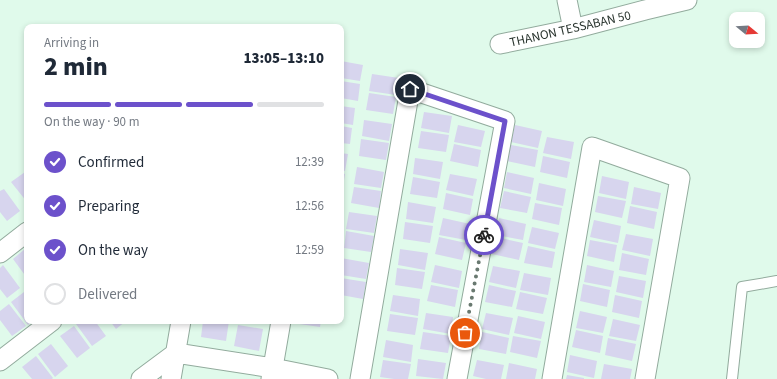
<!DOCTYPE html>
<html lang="en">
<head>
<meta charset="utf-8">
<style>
  :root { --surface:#fff; --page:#f6f6f7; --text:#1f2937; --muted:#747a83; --line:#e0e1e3; --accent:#6c51cb }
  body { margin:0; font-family:"Source Sans 3",sans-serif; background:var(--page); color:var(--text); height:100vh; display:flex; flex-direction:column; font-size:15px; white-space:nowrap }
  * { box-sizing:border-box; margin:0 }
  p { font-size:13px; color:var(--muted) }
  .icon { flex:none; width:22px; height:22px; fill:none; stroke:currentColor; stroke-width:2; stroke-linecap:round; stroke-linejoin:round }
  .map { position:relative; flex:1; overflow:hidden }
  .drawer { position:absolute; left:24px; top:24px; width:320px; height:300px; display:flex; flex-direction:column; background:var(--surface); border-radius:8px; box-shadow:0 2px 6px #0003 }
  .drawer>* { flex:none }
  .needle { width:26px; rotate:108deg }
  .buttons { position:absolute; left:729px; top:12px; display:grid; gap:8px }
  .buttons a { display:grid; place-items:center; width:36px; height:36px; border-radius:8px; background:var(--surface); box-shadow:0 2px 6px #0003; font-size:20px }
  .pin { position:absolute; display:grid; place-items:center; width:34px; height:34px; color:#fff; margin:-17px; border:2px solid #fff; border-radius:50%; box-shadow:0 1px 4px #0007 }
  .courier { position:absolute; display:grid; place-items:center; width:40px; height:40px; margin:-20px; border:3px solid #6c51cb; border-radius:50%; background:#fff; color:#222; box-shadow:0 1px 5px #0007 }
  .headline em { font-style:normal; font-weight:800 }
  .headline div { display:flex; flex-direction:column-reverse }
  .headline { display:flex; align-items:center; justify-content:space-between; height:68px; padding:0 20px }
  h1 { font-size:26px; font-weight:800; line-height:30px }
  .bar { display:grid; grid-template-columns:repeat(4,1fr); gap:6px 4px; align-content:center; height:48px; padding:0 20px }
  .bar i { height:5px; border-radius:3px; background:var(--line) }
  .bar .on { background:var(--accent) }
  .bar p { grid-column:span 4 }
  ol { padding:0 20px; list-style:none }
  li { display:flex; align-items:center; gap:12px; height:44px }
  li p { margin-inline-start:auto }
  li .icon { padding:4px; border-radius:50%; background:var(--accent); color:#fff; stroke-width:4 }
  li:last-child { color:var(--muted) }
  li i { width:22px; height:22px; border:2px solid var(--line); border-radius:50% }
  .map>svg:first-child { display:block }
</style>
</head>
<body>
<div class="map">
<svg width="777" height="379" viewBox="0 0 777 379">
  <rect width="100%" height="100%" fill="#e0faeb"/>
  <path fill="#d7d5ee" d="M341,61L363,65L360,81L341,78Z
    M372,74L399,78L396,95L369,91Z
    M341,81L360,84L358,101L341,98Z
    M369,93L396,97L393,114L366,110Z
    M341,106L355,108L353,125L341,123Z
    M424,112L452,116L449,133L421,128Z
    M364,120L392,124L389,141L362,136Z
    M458,125L485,131L481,147L454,142Z
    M515,125L542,131L538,148L511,142Z
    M341,126L352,128L350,144L341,143Z
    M421,131L449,135L446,152L418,148Z
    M547,137L574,142L571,159L543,153Z
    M361,139L389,143L386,160L359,156Z
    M454,144L481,150L478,167L450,161Z
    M511,145L538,150L535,167L507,161Z
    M341,153L348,154L345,171L341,170Z
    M543,156L570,162L567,178L540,172Z
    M415,158L443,162L440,179L413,174Z
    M357,167L384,172L381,188L354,184Z
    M25,172L27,174V202L11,182Z
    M507,172L534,178L531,194L504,188Z
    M341,173L345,174L342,193H341Z
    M450,174L477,179L473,196L446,190Z
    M602,176L629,182L626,199L599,193Z
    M413,177L440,182L437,198L410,194Z
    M539,183L566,189L563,206L536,200Z
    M354,187L381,191L379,208L351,203Z
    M634,187L661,193L658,209L631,204Z
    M4,189L20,211L7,221L0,212V191Z
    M504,191L531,197L527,213L500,208Z
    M446,193L473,199L470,215L443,209Z
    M598,196L626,201L622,218L595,212Z
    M408,202L436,207L433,223L406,219Z
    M535,203L562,208L559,225L532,219Z
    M630,206L657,212L654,229L627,223Z
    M349,212L377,216L374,233L346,229Z
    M443,218L470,224L466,240L439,235Z
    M499,218L526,224L523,240L496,235Z
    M594,220L621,226L618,243L590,237Z
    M405,222L433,226L430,243L403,239Z
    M532,227L559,233L555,249L528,243Z
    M346,231L374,236L371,252L344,248Z
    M626,234L653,239L650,256L622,250Z
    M439,237L466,243L462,260L435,254Z
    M496,237L523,243L519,260L492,254Z
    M590,240L617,245L614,262L587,256Z
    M528,246L555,252L552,268L524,263Z
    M26,248L27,250V278L13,259Z
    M400,249L428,253L425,270L398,265Z
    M622,253L649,259L646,275L619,270Z
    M341,258L369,263L366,279L341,275Z
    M3,265L20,288L7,298L0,289V268Z
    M435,265L462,271L459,288L431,282Z
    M587,265L614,271L611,287L584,282Z
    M493,266L520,271L516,288L489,282Z
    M397,268L425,272L422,289L395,285Z
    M524,273L551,278L548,295L520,290Z
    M619,276L646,281L643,298L616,292Z
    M341,278L366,282L363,299L341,295Z
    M583,284L610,290L607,307L580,301Z
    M431,285L458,290L455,307L427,301Z
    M489,285L516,291L512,307L485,302Z
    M24,292L27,296V321H32L28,325L11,302Z
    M520,292L547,298L543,314L516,309Z
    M393,295L420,299L418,316L390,311Z
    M615,295L642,301L639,318L612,312Z
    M9,304L26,326L12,336L0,320V311Z
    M580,311L607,317L603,333L576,328Z
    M426,313L453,317L451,334L423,329Z
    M486,313L513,318L509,335L482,329Z
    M390,314L418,318L415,335L387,331Z
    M518,316L545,322L541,339L514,333Z
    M613,319L640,325L636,341L609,336Z
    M80,321H95L106,336L92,346L76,324Z
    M110,321H126L116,329Z
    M203,321H229L226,341L201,337Z
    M293,321H321L320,327L292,323Z
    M238,325L263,329L259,351L234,346Z
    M74,326L90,348L77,358L60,336Z
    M576,330L603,336L600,353L572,347Z
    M423,332L451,336L448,353L420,349Z
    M482,332L509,338L506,354L479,349Z
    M513,336L541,341L537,358L510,352Z
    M608,338L636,344L632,361L605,355Z
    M386,340L413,345L411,362L383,357Z
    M51,344L68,366L55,377L38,354Z
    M570,355L597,361L594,378L567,372Z
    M36,356L53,378L52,379H32L22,367Z
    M418,359L446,363L443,379L416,376Z
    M383,360L411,364L408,379H394L380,377Z
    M477,360L504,365L501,379H486L473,376Z
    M509,363L537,369L535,379H506Z
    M604,364L632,369L630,379H601Z
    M567,375L584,378V379H566Z"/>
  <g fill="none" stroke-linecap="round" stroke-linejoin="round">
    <g stroke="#92ab9d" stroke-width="12">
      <path id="lane" d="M732,379L742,287L777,281"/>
    </g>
    <g stroke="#92ab9d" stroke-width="21">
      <path id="street" d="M567,0L573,29
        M500,44L573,29L645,10L687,0
        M0,253L27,232
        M0,361L52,321
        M141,379L176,353L273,368L328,379
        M171,379L181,321
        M271,379L281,321
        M360,379L410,89L505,121L457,379
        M552,379L592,147L680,178L645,379"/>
    </g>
    <use href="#lane" stroke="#fff" stroke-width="10"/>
    <use href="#street" stroke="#fff" stroke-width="19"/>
  </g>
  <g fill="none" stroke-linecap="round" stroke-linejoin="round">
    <path stroke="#697970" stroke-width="4" stroke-dasharray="0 7.2" d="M465,333L484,235"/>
    <path stroke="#6c51cb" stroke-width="5" d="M410,89L505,121L484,235"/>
  </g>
  <g text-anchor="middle" stroke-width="4" stroke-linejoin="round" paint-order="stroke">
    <g font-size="13" fill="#29342e" stroke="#fff">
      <text transform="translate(570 28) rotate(-13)" y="5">THANON TESSABAN 50</text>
    </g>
  </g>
</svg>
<div class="buttons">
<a><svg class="needle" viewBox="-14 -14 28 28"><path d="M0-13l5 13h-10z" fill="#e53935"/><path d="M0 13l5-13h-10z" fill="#747a83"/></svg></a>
</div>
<div class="pin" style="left:465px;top:333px;background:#ea580c"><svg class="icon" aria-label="bag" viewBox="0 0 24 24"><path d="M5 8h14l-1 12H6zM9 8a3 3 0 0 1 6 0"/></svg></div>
<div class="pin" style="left:410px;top:89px;background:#1f2937"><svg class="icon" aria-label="home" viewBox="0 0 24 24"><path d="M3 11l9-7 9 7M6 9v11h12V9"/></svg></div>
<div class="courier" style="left:484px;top:235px"><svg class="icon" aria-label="bike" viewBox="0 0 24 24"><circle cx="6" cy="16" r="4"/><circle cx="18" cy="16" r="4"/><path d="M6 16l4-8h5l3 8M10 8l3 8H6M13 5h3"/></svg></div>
<section class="drawer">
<div class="headline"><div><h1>2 min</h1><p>Arriving in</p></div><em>13:05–13:10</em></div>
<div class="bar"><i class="on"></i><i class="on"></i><i class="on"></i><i></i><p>On the way · 90 m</p></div>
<ol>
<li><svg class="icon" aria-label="check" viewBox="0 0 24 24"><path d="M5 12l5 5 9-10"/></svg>Confirmed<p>12:39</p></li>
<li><svg class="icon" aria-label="check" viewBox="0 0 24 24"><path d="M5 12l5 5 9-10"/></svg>Preparing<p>12:56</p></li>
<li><svg class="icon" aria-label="check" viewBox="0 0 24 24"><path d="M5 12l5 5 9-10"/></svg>On the way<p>12:59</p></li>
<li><i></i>Delivered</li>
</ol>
</section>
</div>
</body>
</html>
